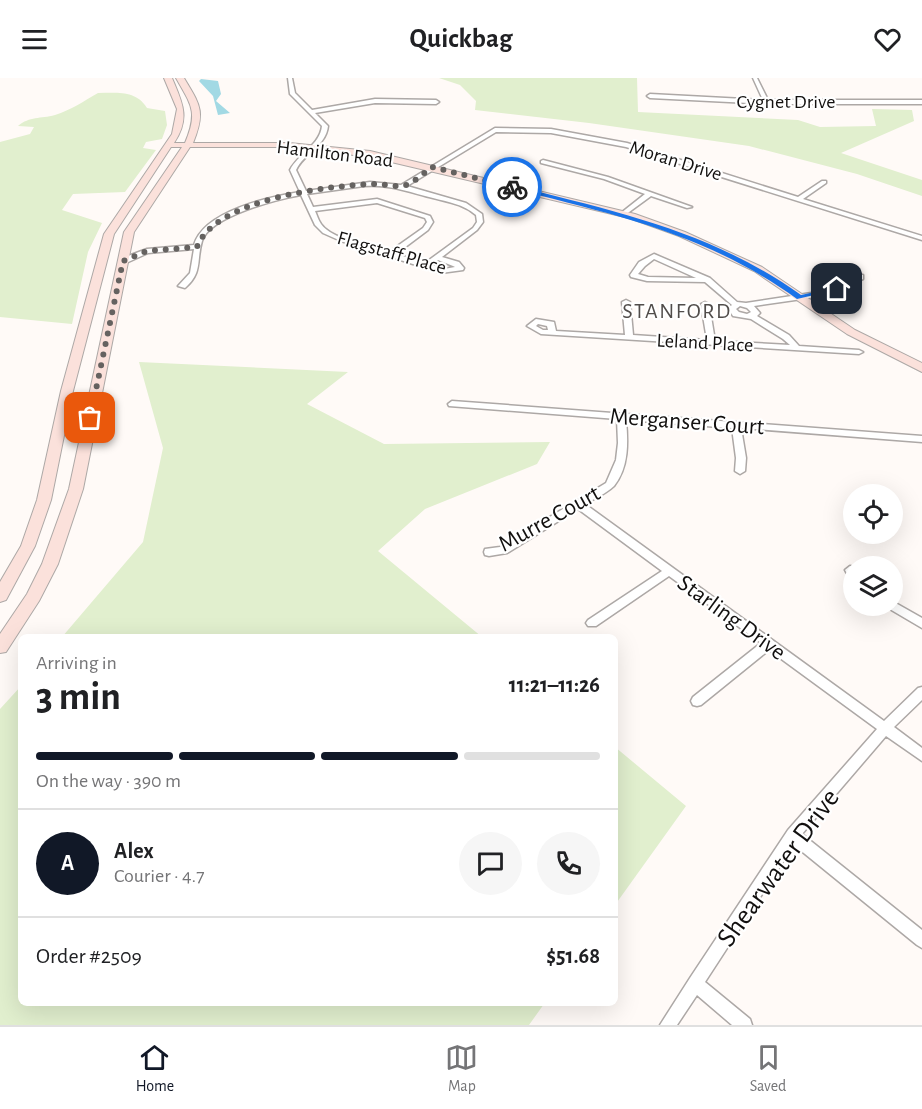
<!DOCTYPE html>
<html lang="en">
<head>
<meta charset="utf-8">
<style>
  :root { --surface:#fff; --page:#f6f6f6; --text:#202124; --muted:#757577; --line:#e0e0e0; --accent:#111827 }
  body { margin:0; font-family:"Alegreya Sans",sans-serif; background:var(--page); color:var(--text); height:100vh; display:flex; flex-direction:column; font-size:22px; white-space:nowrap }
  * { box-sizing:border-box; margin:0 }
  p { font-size:20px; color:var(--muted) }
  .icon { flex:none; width:33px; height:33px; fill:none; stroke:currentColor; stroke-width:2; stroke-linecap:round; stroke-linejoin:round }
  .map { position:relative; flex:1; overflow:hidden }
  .side { position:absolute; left:18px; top:556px; width:600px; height:372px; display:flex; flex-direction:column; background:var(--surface); border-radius:9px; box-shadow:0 6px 24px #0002 }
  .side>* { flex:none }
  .fabs { position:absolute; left:843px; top:406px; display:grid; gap:12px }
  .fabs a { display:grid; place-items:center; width:60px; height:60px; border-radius:50%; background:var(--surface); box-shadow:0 6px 24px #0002; font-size:30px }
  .pin { position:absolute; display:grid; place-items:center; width:51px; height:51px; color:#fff; margin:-26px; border-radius:12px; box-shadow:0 3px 9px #0006 }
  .courier { position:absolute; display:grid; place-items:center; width:60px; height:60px; margin:-30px; border:4px solid #1a73e8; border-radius:50%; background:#fff; color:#222; box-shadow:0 2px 8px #0007 }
  .head em { font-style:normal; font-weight:700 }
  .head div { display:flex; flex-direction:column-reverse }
  .head { display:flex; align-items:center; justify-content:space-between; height:102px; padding:0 18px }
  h1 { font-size:39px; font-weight:700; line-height:45px }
  .bar { display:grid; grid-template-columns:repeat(4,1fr); gap:9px 6px; align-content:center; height:72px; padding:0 18px }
  .bar i { height:8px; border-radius:4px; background:var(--line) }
  .bar .on { background:var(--accent) }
  .bar p { grid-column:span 4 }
  .line { display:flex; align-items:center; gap:15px; padding:0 18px; border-top:2px solid var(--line) }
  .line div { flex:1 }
  .round { display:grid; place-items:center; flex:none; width:63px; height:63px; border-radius:32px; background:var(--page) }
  header { display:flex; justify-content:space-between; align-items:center; height:78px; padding:0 18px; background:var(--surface); font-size:27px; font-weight:700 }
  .menu { display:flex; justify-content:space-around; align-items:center; height:84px; border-top:2px solid var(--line); background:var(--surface); font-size:16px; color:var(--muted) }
  .menu a { display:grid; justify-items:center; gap:3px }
  .menu .on { color:var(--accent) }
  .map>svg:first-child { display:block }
</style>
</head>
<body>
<header><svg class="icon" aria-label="menu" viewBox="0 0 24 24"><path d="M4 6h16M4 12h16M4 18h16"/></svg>Quickbag<svg class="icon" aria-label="heart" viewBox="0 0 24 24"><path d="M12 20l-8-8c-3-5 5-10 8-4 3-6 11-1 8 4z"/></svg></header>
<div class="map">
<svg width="922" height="947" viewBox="0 0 922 947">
  <rect width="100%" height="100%" fill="#fffaf7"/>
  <path fill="#e1efce" d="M439,0H637L638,34L798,42L820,49L876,48L872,31L912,32L914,43L841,75L922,102V118L857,96L749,68L589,45L475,32L476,23L460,7Z
    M98,15C117,15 136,12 147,30L165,33L167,47L162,61L146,64L143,70L156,72L125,114L73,116L62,132L102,145L88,174L72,246L0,239V64L30,56L34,49L18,48C30,38 40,41 55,37C71,32 84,23 98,15Z
    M139,284L348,294L307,326L384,366L550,364L537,386L425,431L378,473L482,559H62L143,464L163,370Z
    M21,608V926H544L529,947H0V631Z
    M615,669L686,728L615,827Z"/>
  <path fill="#a2d9e4" d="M201,1L218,3L221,16L216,23L230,35L218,37L213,18L199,3Z"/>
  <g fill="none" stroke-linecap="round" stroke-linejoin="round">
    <g stroke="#ada8a6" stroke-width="3">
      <path id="street" d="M288,0H292L295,15L312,32L375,21L436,22L439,24L436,26L375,25L315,35L328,48C326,68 304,75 296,92L306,113L370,104L401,107L495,50L551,51L627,65L798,119L822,103H826V105L803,121L922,158V162L626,69L551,55L496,54L407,108L466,125L482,136L483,144L477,152L442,179L459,184L464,190L463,192L441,195L341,163L323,155L315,147L301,117C278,121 210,138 202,163C196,183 203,194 185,210L178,208L190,195L194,171L148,175L126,185H120V181L147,171L194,167C204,133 269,119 300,114L290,92C298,76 320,67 322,48L290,16ZM364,108C389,106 409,114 433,120C448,124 463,126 476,137L477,144L473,150L425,185L396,176L428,152L433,144L430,138L377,121L313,129L307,116ZM377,125L425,140L427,144L423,150L389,174C372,169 331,161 321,146C318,142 317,137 315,133ZM438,182L453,188L455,189L444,191L432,187Z
        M753,0H757L768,22H922V26H767L650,20L647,18L650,16L763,22Z
        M543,82L608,99L692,129L687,130L651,118L625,137H621V135L645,116L604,101L541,85V83Z
        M654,176L710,200L737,224L746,225L818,214L857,197H863V201L823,218L754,228L760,235L757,238L789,257L799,268L859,272L863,274L859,276L541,256L527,248L536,241L554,244L556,253L625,257L622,224L626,222L630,224L633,257L707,262L701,226L705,224L709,226L715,263L790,267L783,261L751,241L733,238L728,230L732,227L705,204L647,203L631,199L630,197L639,184ZM654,181L696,200L648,199L638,196L645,188ZM740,228L747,230L751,234L747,236L739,234L736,231ZM538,246L547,248L548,252H543L536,248Z
        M452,323L922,358V364L741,350L746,380L745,393L740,396L735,393L736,380L732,350L626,342C628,364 629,389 614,408C607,415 594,421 585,426L884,643L918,610L922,609V622L894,649L922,670V683L886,658L802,756L922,852V870L917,867L794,767L705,904L750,941L752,947H732L697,917L677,947H660L690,900L788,752L877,651L769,572L701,627L697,628L693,627L691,623L693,619L761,565L669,498L596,548H588L586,545L588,542L662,493L578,431L507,475L489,478L485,477L484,474L485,471L500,469L606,405L616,382L618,365L617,341L449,328L448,326Z
        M850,488L854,489V502L850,501L845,492Z
        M892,523L922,540V550L888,530L887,528H892Z"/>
    </g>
    <g stroke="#ada8a6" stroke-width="2">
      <path id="secondary" d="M164,0H172C182,24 191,40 174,65H185C198,34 192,28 176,0H184C200,27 206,33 193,65H289L370,73L635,136L685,154L762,189L855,252L922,285V294L847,256L754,193L679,158L629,140L370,79L289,69H190L134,154L83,411L58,486L39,523L6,574L0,575V556L27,516L42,486L69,411L124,154L182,69H171L114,156L73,313L51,422L35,468L6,522L0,524V504L21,468L37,422L61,313L104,156L172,56L177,31Z"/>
    </g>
    <use href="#street" fill="#fff" fill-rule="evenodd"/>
    <use href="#secondary" fill="#fbe1db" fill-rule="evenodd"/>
  </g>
  <path fill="#1a73e8" d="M512,107C617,134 711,153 801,217L837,209L840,211L797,221C707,156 616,137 510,110Z"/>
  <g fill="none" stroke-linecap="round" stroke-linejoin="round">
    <path stroke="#656260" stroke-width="6" stroke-dasharray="0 10.8" d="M90,340L123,183L147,173L197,169C215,121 327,108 373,106C382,105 392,109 401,108C410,108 424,95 432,89L512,109"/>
  </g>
  <g text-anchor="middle" stroke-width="4.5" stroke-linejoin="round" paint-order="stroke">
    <g font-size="20" fill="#12100f" stroke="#fff">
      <text x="786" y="30">Cygnet Drive</text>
      <text transform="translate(335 75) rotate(7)" y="7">Hamilton Road</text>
      <text transform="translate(676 82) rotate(17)" y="7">Moran Drive</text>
      <text transform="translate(392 174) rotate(16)" y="7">Flagstaff Place</text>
      <text transform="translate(705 264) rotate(3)" y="7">Leland Place</text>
    </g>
    <g font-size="22" letter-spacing="1.5" fill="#514d4b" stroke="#fff">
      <text x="677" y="240">STANFORD</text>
    </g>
    <g font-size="24" fill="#12100f" stroke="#fff">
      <text transform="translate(687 343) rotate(4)" y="8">Merganser Court</text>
      <text transform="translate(549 440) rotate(-29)" y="8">Murre Court</text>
      <text transform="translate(732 539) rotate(36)" y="8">Starling Drive</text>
    </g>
    <g font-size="28" fill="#12100f" stroke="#fff">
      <text transform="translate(777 789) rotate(-54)" y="10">Shearwater Drive</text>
    </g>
  </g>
</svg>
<div class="fabs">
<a><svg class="icon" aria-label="locate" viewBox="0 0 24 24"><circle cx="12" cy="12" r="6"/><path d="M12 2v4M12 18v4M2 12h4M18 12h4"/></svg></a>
<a><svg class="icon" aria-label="layers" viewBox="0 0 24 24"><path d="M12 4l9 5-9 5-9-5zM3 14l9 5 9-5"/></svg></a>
</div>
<div class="pin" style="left:90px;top:340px;background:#ea580c"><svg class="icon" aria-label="bag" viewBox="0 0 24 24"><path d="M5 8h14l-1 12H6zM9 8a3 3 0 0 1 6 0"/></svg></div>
<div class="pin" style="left:837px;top:211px;background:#1f2937"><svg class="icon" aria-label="home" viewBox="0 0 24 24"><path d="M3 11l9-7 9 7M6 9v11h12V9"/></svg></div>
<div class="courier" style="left:512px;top:109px"><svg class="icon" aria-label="bike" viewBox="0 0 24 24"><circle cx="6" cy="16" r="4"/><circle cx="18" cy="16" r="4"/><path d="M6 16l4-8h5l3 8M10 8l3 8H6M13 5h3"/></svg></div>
<section class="side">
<div class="head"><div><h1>3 min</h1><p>Arriving in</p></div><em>11:21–11:26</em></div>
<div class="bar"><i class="on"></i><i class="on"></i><i class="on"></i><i></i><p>On the way · 390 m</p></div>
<div class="line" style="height:108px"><b class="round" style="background:var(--accent);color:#fff">A</b><div><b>Alex</b><p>Courier · 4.7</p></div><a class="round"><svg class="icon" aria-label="chat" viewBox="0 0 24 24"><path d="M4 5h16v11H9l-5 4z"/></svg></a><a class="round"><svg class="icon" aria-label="phone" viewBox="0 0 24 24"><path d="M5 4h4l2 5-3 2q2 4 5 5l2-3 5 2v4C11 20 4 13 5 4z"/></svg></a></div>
<div class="line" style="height:78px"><div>Order #2509</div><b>$51.68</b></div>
</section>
</div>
<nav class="menu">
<a class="on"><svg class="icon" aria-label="home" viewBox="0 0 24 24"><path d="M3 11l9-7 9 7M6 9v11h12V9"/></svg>Home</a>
<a><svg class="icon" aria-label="map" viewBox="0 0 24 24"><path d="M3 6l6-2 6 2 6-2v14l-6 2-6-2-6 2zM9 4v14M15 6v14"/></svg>Map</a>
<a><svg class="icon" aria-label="saved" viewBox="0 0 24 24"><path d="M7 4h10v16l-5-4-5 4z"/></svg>Saved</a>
</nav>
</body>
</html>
